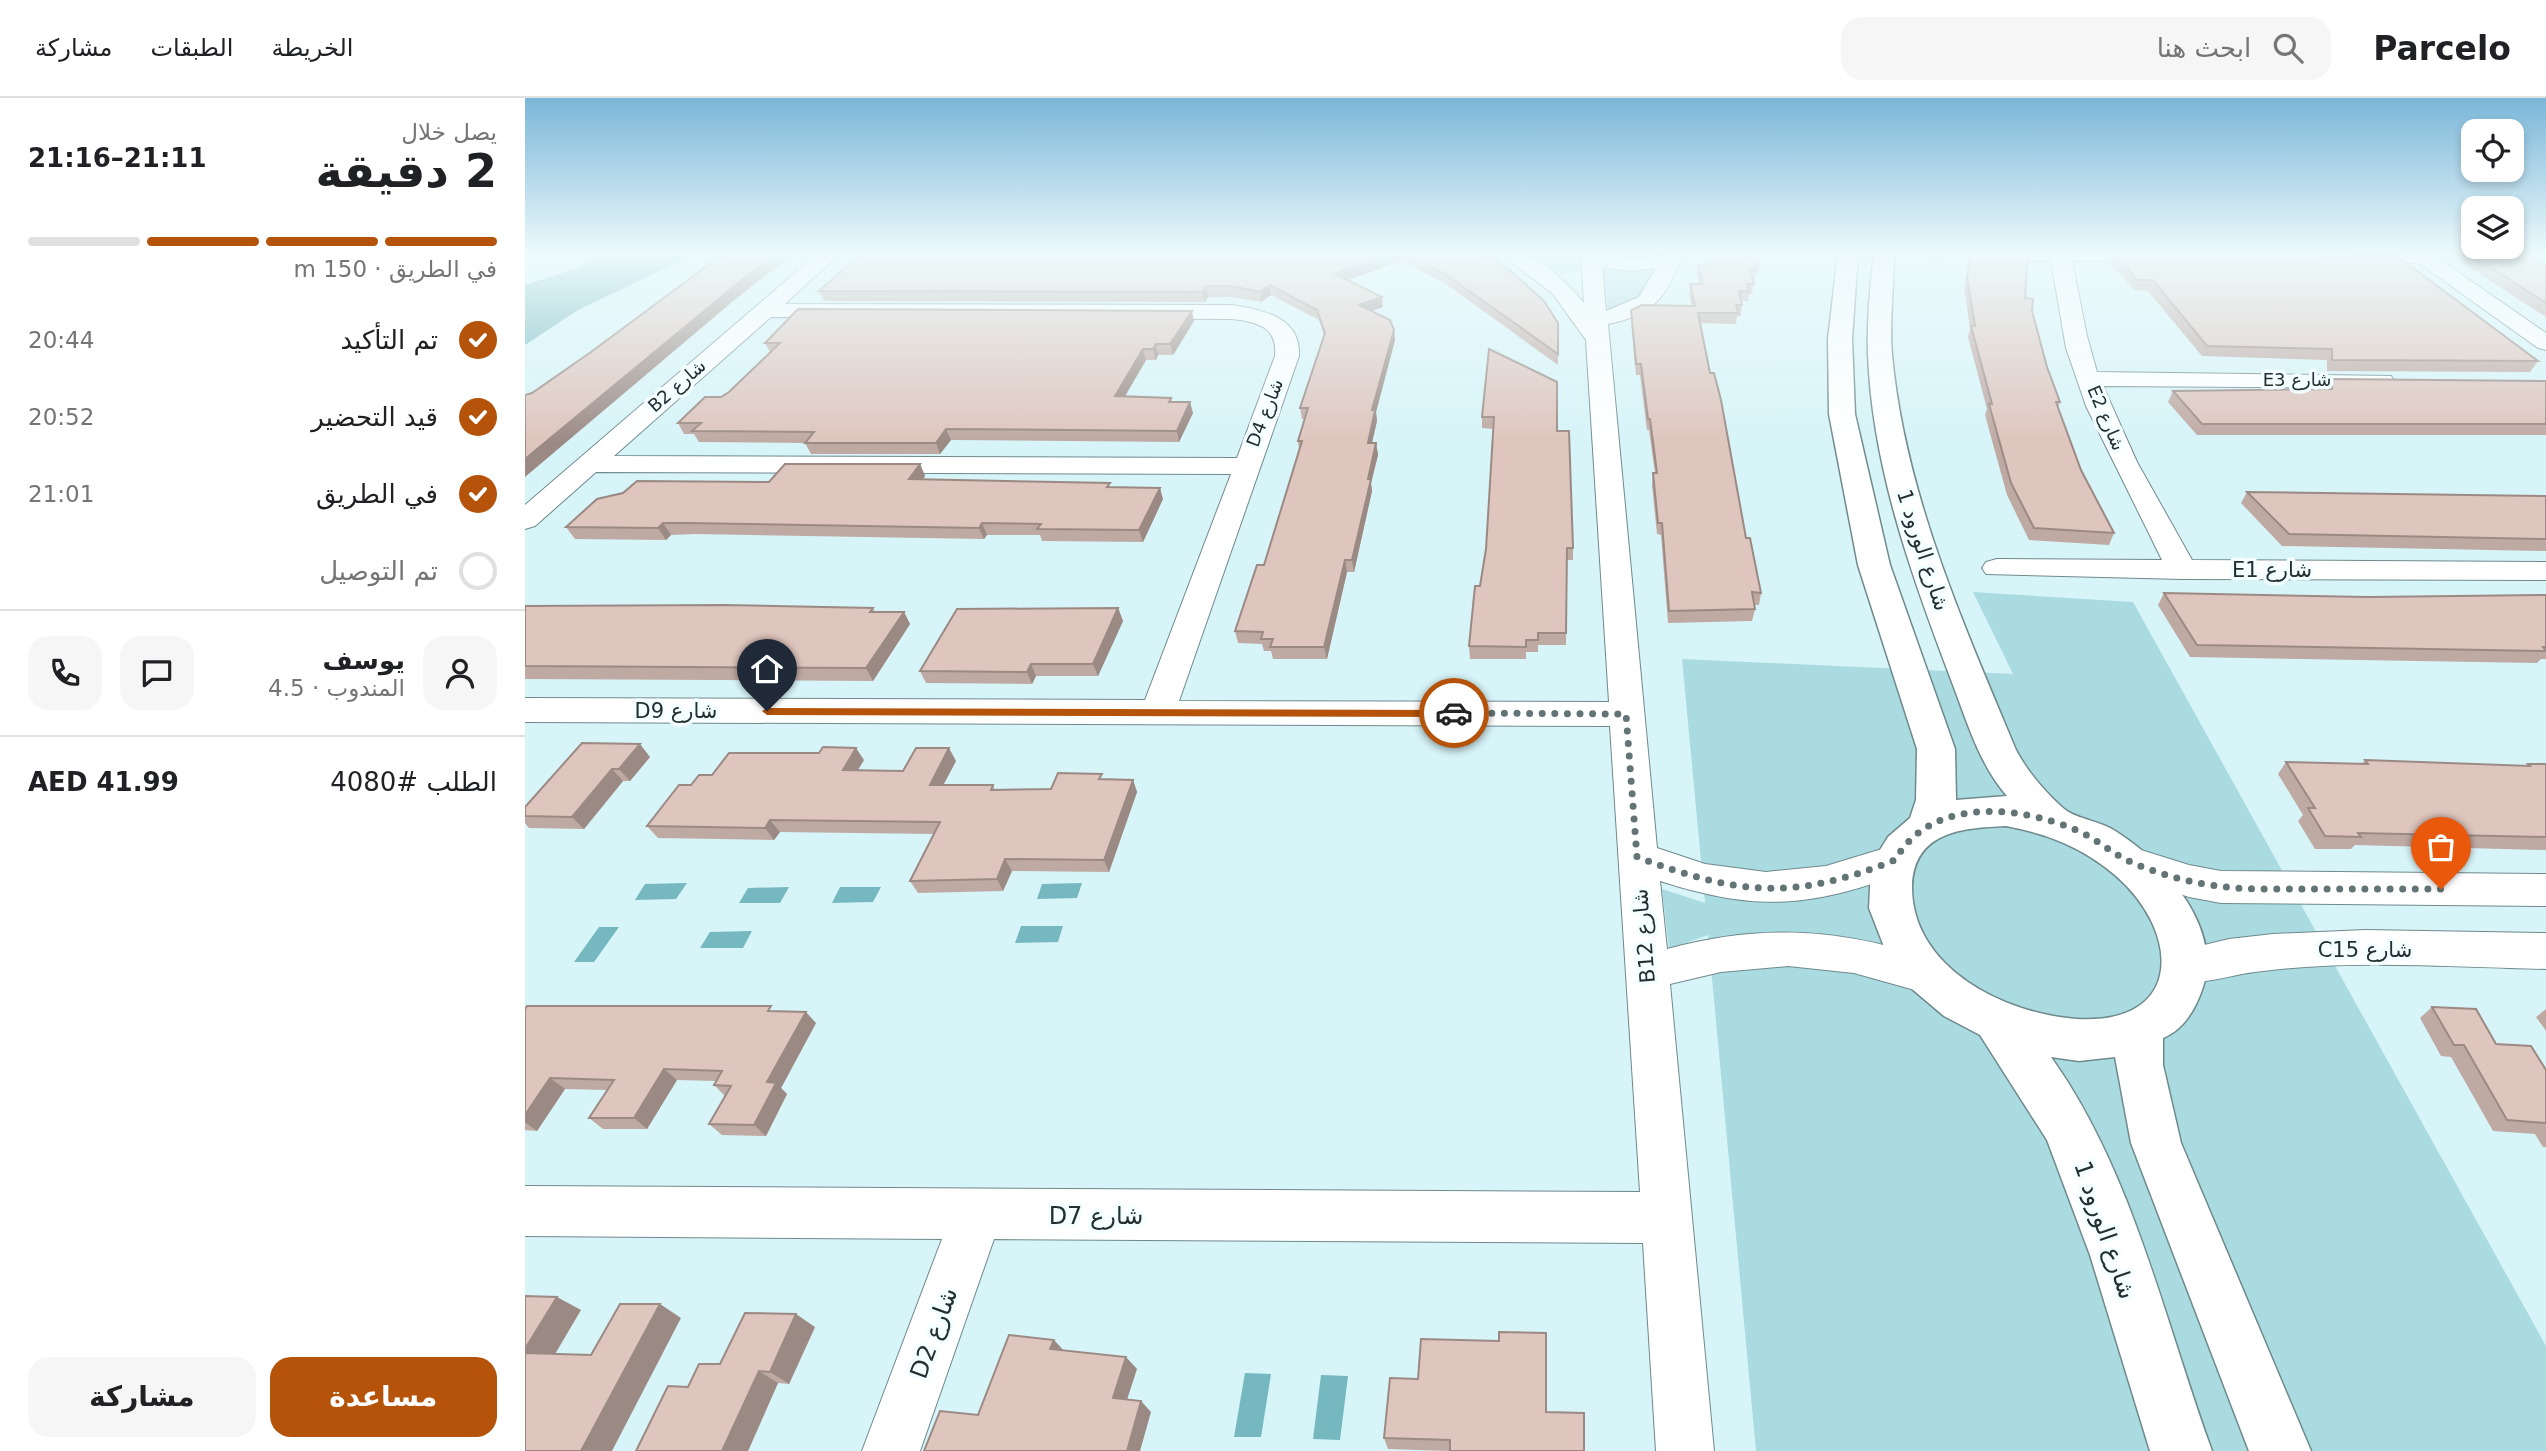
<!DOCTYPE html>
<html lang="ar">
<head>
<meta charset="utf-8">
<style>
  :root { --surface:#fff; --page:#f6f6f6; --text:#202124; --muted:#757577; --line:#e0e0e0; --accent:#b45309 }
  body { margin:0; font-family:"DejaVu Sans","Noto Sans Arabic",sans-serif; background:var(--page); color:var(--text); direction:rtl; height:100vh; display:flex; flex-direction:column; font-size:26px; white-space:nowrap }
  * { box-sizing:border-box; margin:0 }
  p { font-size:23px; color:var(--muted) }
  .icon { flex:none; width:38px; height:38px; fill:none; stroke:currentColor; stroke-width:2; stroke-linecap:round; stroke-linejoin:round }
  .map { position:relative; flex:1; overflow:hidden; direction:ltr }
  .side { display:flex; flex-direction:column; background:var(--surface); width:525px }
  .side>* { flex:none }
  .buttons { position:absolute; left:1936px; top:21px; display:grid; gap:14px }
  .buttons a { display:grid; place-items:center; width:63px; height:63px; border-radius:14px; background:var(--surface); box-shadow:0 4px 10px #0003; font-size:35px }
  .pin { position:absolute; display:grid; place-items:center; width:60px; height:60px; color:#fff; margin:-72px -30px; border-radius:50% 50% 50% 0; rotate:-45deg; box-shadow:0 0 7px #0007 }
  .pin .icon { rotate:45deg }
  .courier { position:absolute; display:grid; place-items:center; width:70px; height:70px; margin:-35px; border:5px solid #b45309; border-radius:50%; background:#fff; color:#222; box-shadow:0 2px 9px #0007 }
  .head em { font-style:normal; font-weight:700 }
  .head div { display:flex; flex-direction:column-reverse }
  .head { display:flex; align-items:center; justify-content:space-between; height:119px; padding:0 28px }
  h1 { font-size:46px; font-weight:700; line-height:52px }
  .bar { display:grid; grid-template-columns:repeat(4,1fr); gap:10px 7px; align-content:center; height:84px; padding:0 28px }
  .bar i { height:9px; border-radius:5px; background:var(--line) }
  .bar .on { background:var(--accent) }
  .bar p { grid-column:span 4 }
  .line { display:flex; align-items:center; gap:18px; padding:0 28px; border-top:2px solid var(--line) }
  .line div { flex:1 }
  .round { display:grid; place-items:center; flex:none; width:74px; height:74px; border-radius:21px; background:var(--page) }
  ol { padding:0 28px; list-style:none }
  li { display:flex; align-items:center; gap:21px; height:77px }
  li p { margin-inline-start:auto }
  li .icon { padding:7px; border-radius:50%; background:var(--accent); color:#fff; stroke-width:4 }
  li:last-child { color:var(--muted) }
  li i { width:38px; height:38px; border:4px solid var(--line); border-radius:50% }
  .primary-button { display:flex; gap:14px; margin-top:auto; padding:14px 28px }
  .primary-button a { flex:1; height:80px; border-radius:21px; background:var(--accent); color:#fff; font-size:28px; font-weight:700; line-height:80px; text-align:center }
  .primary-button a+a { background:var(--page); color:var(--text) }
  header { display:flex; align-items:center; gap:42px; box-sizing:border-box; height:98px; padding:0 35px; background:var(--surface); border-bottom:2px solid var(--line) }
  header strong { font-size:33px }
  nav { display:flex; gap:38px; margin-inline-start:auto; font-size:24px }
  .search { width:490px; height:63px; background:var(--page); display:flex; align-items:center; gap:18px; box-sizing:border-box; padding:0 24px; border-radius:21px; color:var(--muted); font-size:26px }
  main { display:flex; flex:1; min-height:0 }
  .map>svg:first-child { display:block }
</style>
</head>
<body>
<header>
<strong>Parcelo</strong>
<div class="search"><svg class="icon" aria-label="search" viewBox="0 0 24 24"><circle cx="10" cy="10" r="6"/><path d="M15 15l6 6"/></svg>ابحث هنا</div>
<nav><a>الخريطة</a><a>الطبقات</a><a>مشاركة</a></nav>
</header>
<main>
<div class="map">
<svg width="2021" height="1353" viewBox="0 0 2021 1353">
  <rect width="100%" height="100%" fill="#d7f4f8"/>
  <path fill="#a9dbe1" d="M1002,156H1057L1058,167L1055,173L1037,176Z
    M1140,166L1117,204L1083,212L1077,167Z
    M1448,494L1608,504L2021,1248V1353H1231L1183,837L1144,851L1137,791L1180,805L1157,561L1488,576Z"/>
  <path fill="#76b8c0" d="M78,156H170L53,212L0,247V187L50,171Z
    M162,785L151,801L110,802L120,786Z
    M557,785L552,800L512,801L517,786Z
    M264,789L255,805H214L223,790Z
    M315,789H356L348,804L307,805Z
    M496,828H538L533,844L490,845Z
    M74,829H94L69,864H49Z
    M227,833L218,850H175L185,834Z
    M720,1275L746,1276L736,1339H709Z
    M796,1277L823,1278L815,1342L788,1341Z"/>
  <g fill="none" stroke-linecap="round" stroke-linejoin="round">
    <g stroke="#6f898c" stroke-width="2">
      <path id="minor" d="M292,156H314L260,206L707,207C738,212 776,219 774,258L654,603L1084,604L1061,242L1027,195L975,156C1011,153 1037,178 1059,205L1056,156H1080L1105,161L1157,156C1143,199 1128,217 1083,226L1132,750L1180,766L1241,774L1301,768L1370,747L1384,751L1390,762L1384,773C1287,809 1235,815 1135,783L1142,851C1241,824 1323,831 1419,865L1426,878L1419,891L1404,896L1329,875L1263,868L1196,874L1145,886L1189,1353H1131L1118,1145L469,1141L395,1353H337L417,1141L0,1138V1088L1115,1094L1085,628L0,624V600L620,602L706,376L71,374L10,428L0,431V407ZM1077,169L1105,173L1131,170L1114,199L1081,213ZM246,219L707,221C732,224 753,229 750,258L712,360L89,358Z
        M1406,156H1648L1646,161L1639,163H1547L1562,238L1572,274L1866,278L1869,283L1866,288L1857,290L1578,288L1612,364L1667,462L2021,464V482L1657,481L1461,476L1457,470L1461,464L1472,461L1637,462L1561,308L1541,250L1526,163L1416,162Z
        M1815,156H1907L2021,235V252L2013,250L1894,165L1823,164L1816,162Z
        M1603,748L1664,767L1696,773L2021,776V808L1696,805L1664,799L1589,774L1583,763L1589,752Z
        M1840,832L2021,835V871C1924,869 1826,861 1730,874C1703,877 1672,890 1646,881L1640,868L1646,855L1704,841L1748,836Z"/>
    </g>
    <g stroke="#6f898c" stroke-width="3">
      <path id="tertiary" d="M1313,156H1333L1327,241L1330,316L1365,467L1430,651L1431,702L1482,698C1453,665 1441,620 1425,579C1386,476 1347,368 1343,256C1342,224 1345,188 1349,156H1369C1369,189 1364,224 1367,257C1380,396 1438,525 1491,652C1502,673 1520,694 1538,710C1549,720 1573,723 1587,731C1637,761 1700,830 1677,892C1670,912 1658,932 1638,940V967L1656,1045L1786,1353H1724L1606,1045L1590,959L1554,963L1526,959C1608,1074 1639,1222 1687,1353H1625L1565,1157L1522,1042L1455,937L1419,918L1387,891L1363,859L1344,810L1346,771L1350,760L1363,739L1385,720L1391,702L1392,651L1333,467L1304,316L1303,241ZM1481,728C1523,736 1557,749 1590,777C1656,834 1659,927 1552,921C1480,916 1386,870 1387,788C1389,733 1438,730 1481,728Z"/>
    </g>
    <use href="#minor" fill="#fff" fill-rule="evenodd"/>
    <use href="#tertiary" fill="#fff" fill-rule="evenodd"/>
  </g>
  <path fill="#bfa9a3" d="M336,156H960L1033,225V267L921,186L876,163L823,182L858,209L846,213L869,232L870,242L851,314L852,323L847,345H851L853,357L846,385L847,393L829,474H822L802,561H748L746,553H739L737,546L713,545L710,533L739,467L774,351L773,343L780,321H777L775,310L799,238L794,222L746,197L736,204L708,199H683L680,204L299,203L294,193Z
    M1178,156H1237H1234L1233,162L1234,166L1233,176H1230L1227,196H1224L1223,203H1216L1217,207L1216,218H1212L1211,226L1175,225L1185,275L1221,440L1236,495L1234,507H1229L1230,511L1227,523L1143,525L1136,437L1132,436L1127,387L1128,375H1130L1124,332H1122L1115,277H1111L1106,222V212L1167,208L1164,196L1165,186H1174L1172,177L1173,167H1180Z
    M1445,156L1500,200L1507,213L1522,269L1535,304L1533,309L1556,372L1589,435L1584,447L1504,442L1482,397L1460,317L1462,311L1443,239L1445,231L1439,189Z
    M1590,156L2013,263L2005,274L1802,273V262L1677,258L1623,193L1609,192L1586,166Z
    M1924,156H2001L2021,168V219Z
    M669,223L648,257H633L631,262H621L600,299L646,300L647,304L668,315L654,344L426,342L415,356H286L280,345L174,344L169,336H159L153,325L196,299L204,294L245,254L240,245Z
    M964,251L1032,333L1048,450V462H1042L1041,547H1013V554H1001V561H945L944,548L961,451L968,331L957,330V319Z
    M1807,281L2021,283V337H1672L1643,304L1648,293L1802,291Z
    M395,366L400,378L398,382L586,389L638,401L618,444L517,443L515,437H462L459,441L170,436L146,437L141,442L50,441L41,429L244,384Z
    M1722,394L2021,398V453L1757,448L1716,405Z
    M1639,495L1843,499L2021,497V561H2016L2012,565L1665,559L1633,507Z
    M0,508L348,510L350,514H379L385,526L348,583L0,581Z
    M593,510L598,523L573,578H511L507,586L401,585L395,573Z
    M57,645L125,659L105,683H98L59,731L4,730L0,725V709Z
    M294,655L339,662L333,672L378,673L431,663L418,687H468L470,692L526,691L579,681L608,682L612,694L584,774L487,773L478,793L393,795L385,783L409,736L255,734L249,742L133,740L122,728L166,687L187,677Z
    M1840,662L2001,668L2003,666H2021V752L1830,747L1826,751H1790L1773,723L1778,717L1753,676L1761,664L1837,666Z
    M1907,909L1971,946L2021,972V1049H2018L2010,1036L1968,1033L1926,959L1916,958L1895,920Z
    M0,911L250,913L291,925L256,990L262,996L241,1038L197,1037L184,1026L200,998L189,987L191,983L152,982L122,1031H78L64,1020L82,992L40,991L12,1033L0,1032Z
    M2021,911V933L2011,919Z
    M290,1229L264,1286L253,1285L223,1353H111L163,1289L195,1266Z
    M1021,1314L925,1353L863,1351L859,1340Z"/>
  <path fill="#9b8a84" d="M251,156H268L213,199L0,379V361L208,189Z
    M869,156H876V163L811,186L810,176Z
    M745,187L746,197L736,204L735,194Z
    M681,188L683,199L680,204L677,194Z
    M857,199L858,209L835,217L834,207Z
    M667,213L669,223L648,257L645,246Z
    M869,232L870,242L851,314L852,323L844,357L843,345L847,312Z
    M631,246L633,257L631,262L628,251Z
    M618,251L621,262L593,309L590,298Z
    M665,304L668,315L654,344L652,333Z
    M421,331L426,342L415,356L411,345Z
    M851,345L853,357L846,385L847,393L829,474L827,462L843,381Z
    M395,366L400,378L390,393L384,381Z
    M635,390L638,401L618,444L614,432Z
    M138,425L146,437L141,442L133,430Z
    M457,425L462,437L459,441L454,430Z
    M820,462L822,474L802,561L799,549Z
    M593,510L598,523L573,578L568,566Z
    M379,514L385,526L348,583L341,570Z
    M506,566L511,578L507,586L502,574Z
    M115,646L125,659L105,683L94,671Z
    M331,650L339,662L325,684L318,672Z
    M424,650L431,663L412,699L405,687Z
    M87,671L98,683L59,731L47,719Z
    M608,682L612,694L584,774L579,762Z
    M245,722L255,734L249,742L240,730Z
    M480,761L487,773L478,793L472,781Z
    M281,914L291,925L256,990L262,996L241,1038L229,1027L242,984Z
    M139,971L152,982L122,1031L109,1020Z
    M25,980L40,991L12,1033L0,1024V1017Z
    M32,1199L56,1212L23,1268L0,1256V1251Z
    M135,1206L156,1220L87,1353H56Z
    M271,1216L290,1229L264,1286L245,1274Z
    M529,1242L541,1255L525,1251Z
    M601,1259L612,1271L599,1311L588,1300Z
    M234,1273L253,1285L223,1353H197Z
    M616,1303L626,1314L615,1353H602Z"/>
  <path fill="#dec5bd" stroke="#9b8a84" stroke-width="2" d="M198,156H251L208,189L0,361V297L7,295L66,254Z
    M336,156H869L810,176L857,199L834,207L865,222L869,232L847,312H850L843,345H851L843,381H846L827,462H820L799,549H745L748,541H736L738,534L710,533L732,467H739L777,343H773L783,310H775L800,235L792,212L745,187L735,194L706,188H681L677,194L294,193Z
    M880,156H960L982,170L1019,203L1033,225V256L920,176Z
    M1181,156H1231L1234,166H1228L1230,173H1225L1229,186H1222L1224,193H1214L1217,207H1211L1213,215H1173L1185,275H1189L1196,302L1221,440H1225L1236,495L1227,494L1230,511L1144,513L1137,425H1133L1128,375H1132L1125,321H1123L1116,266H1111L1106,212L1117,207L1170,208L1165,186H1177L1173,167H1183Z
    M1445,156H1503L1500,200L1508,201L1507,213L1522,269L1535,304H1531L1556,372L1589,435L1509,430L1486,385L1464,306H1467L1446,228H1450L1442,179Z
    M1590,156L1872,158L2013,263L1807,262V251L1682,248L1628,182H1612Z
    M1945,156H2001L2021,168V205Z
    M273,211L667,213L645,246H631L628,251H618L590,298L646,300L644,304H665L652,333L421,331L411,345H280L289,334L167,333L176,325H153L180,299H196L204,294L255,245H240Z
    M964,251L1032,284V333H1044L1048,450H1042L1041,535H1013V542H1001V549L944,548L950,488H955L961,451L969,319H957Z
    M1807,281L2021,283V326H1677L1648,293L1807,291Z
    M260,366H395L384,381L585,385L582,389L635,390L614,432L512,431L516,426L457,425L454,430L163,425H138L133,430L41,429L72,401L98,395L112,383L244,384Z
    M1722,394L2021,398V441L1764,436Z
    M1639,495L1843,499L2021,497V549H2018L2021,553L1672,547Z
    M200,507L348,510L345,514H379L341,570L0,568V508Z
    M593,510L568,566H506L502,574L395,573L432,511Z
    M57,645L115,646L94,671H87L47,719L0,718V709Z
    M298,649L331,650L318,672L378,673L391,650H424L405,687H468L466,692L526,691L533,675L577,676L574,681L608,682L579,762L480,761L472,781L385,783L415,724L245,722L240,730L122,728L154,687H166L174,677H187L204,655H294Z
    M1840,662L2005,668L2003,666H2021V739L1833,735L1836,739L1800,738L1783,710H1790L1761,664L1843,666Z
    M2,908H246L243,913L281,914L242,984L251,985L229,1027L184,1026L206,988L189,987L197,973L139,971L109,1020H64L89,982L25,980L0,1017V911Z
    M1907,909L1951,911L1971,946L2006,948L2021,972V1025L1982,1022L1939,947H1929Z
    M0,1198L32,1199L0,1251Z
    M95,1206H135L56,1353H0V1255L66,1257Z
    M220,1215L271,1216L245,1274L234,1273L197,1353H111L143,1288L163,1289L174,1266H195Z
    M974,1234L1021,1235V1314L1059,1315V1353H925V1342L859,1340L865,1280L893,1281L896,1241L974,1243Z
    M484,1237L529,1242L525,1251L601,1259L588,1300L616,1303L602,1353H399L415,1313L453,1317Z"/>
  <linearGradient id="sky" x2="0" y2="1"><stop stop-color="#7ab6d8"/><stop offset="0.45" stop-color="#edfafc"/><stop offset="1" stop-color="#edfafc" stop-opacity="0"/></linearGradient>
  <rect width="2021" height="345" fill="url(#sky)"/>
  <path fill="#b45309" d="M242,610L929,612L935,615L929,619L242,617L237,613Z"/>
  <g fill="none" stroke-linecap="round" stroke-linejoin="round">
    <path stroke="#637476" stroke-width="7" stroke-dasharray="0 12.6" d="M929,615L1101,616L1112,759C1213,797 1268,803 1370,762C1406,699 1492,707 1551,732C1571,740 1587,756 1606,764C1633,776 1663,784 1693,788C1719,792 1746,791 1772,791C1820,791 1868,791 1916,791"/>
  </g>
  <g text-anchor="middle" stroke-width="7" stroke-linejoin="round" paint-order="stroke">
    <g font-size="18" fill="#242f30" stroke="#f2feff">
      <text x="1772" y="288">E3 شارع</text>
      <text transform="translate(152 288) rotate(-41)" y="6">B2 شارع</text>
      <text transform="translate(740 315) rotate(-69)" y="6">D4 شارع</text>
      <text transform="translate(1581 320) rotate(67)" y="6">E2 شارع</text>
    </g>
    <g font-size="21" fill="#242f30" stroke="#f2feff">
      <text transform="translate(1398 452) rotate(72)" y="7">شارع الورود 1</text>
      <text x="1747" y="479">E1 شارع</text>
      <text x="151" y="620">D9 شارع</text>
      <text transform="translate(1119 838) rotate(-95)" y="7">B12 شارع</text>
      <text x="1840" y="859">C15 شارع</text>
    </g>
    <g font-size="24" fill="#242f30" stroke="#f2feff">
      <text x="571" y="1126">D7 شارع</text>
      <text transform="translate(1580 1132) rotate(71)" y="8">شارع الورود 1</text>
      <text transform="translate(409 1235) rotate(-70)" y="8">D2 شارع</text>
    </g>
  </g>
</svg>
<div class="buttons">
<a><svg class="icon" aria-label="locate" viewBox="0 0 24 24"><circle cx="12" cy="12" r="6"/><path d="M12 2v4M12 18v4M2 12h4M18 12h4"/></svg></a>
<a><svg class="icon" aria-label="layers" viewBox="0 0 24 24"><path d="M12 4l9 5-9 5-9-5zM3 14l9 5 9-5"/></svg></a>
</div>
<div class="pin" style="left:1916px;top:791px;background:#ea580c"><svg class="icon" aria-label="bag" viewBox="0 0 24 24"><path d="M5 8h14l-1 12H6zM9 8a3 3 0 0 1 6 0"/></svg></div>
<div class="pin" style="left:242px;top:613px;background:#1f2937"><svg class="icon" aria-label="home" viewBox="0 0 24 24"><path d="M3 11l9-7 9 7M6 9v11h12V9"/></svg></div>
<div class="courier" style="left:929px;top:615px"><svg class="icon" aria-label="car" viewBox="0 0 24 24"><path d="M5 17H2v-5l4-1 3-4h7l3 4 3 1v5h-3M9 17h6M6 11h13"/><circle cx="7" cy="17" r="2"/><circle cx="17" cy="17" r="2"/></svg></div>
</div>
<section class="side">
<div class="head"><div><h1>2 دقيقة</h1><p>يصل خلال</p></div><em>21:11–21:16</em></div>
<div class="bar"><i class="on"></i><i class="on"></i><i class="on"></i><i></i><p>في الطريق · 150 m</p></div>
<ol>
<li><svg class="icon" aria-label="check" viewBox="0 0 24 24"><path d="M5 12l5 5 9-10"/></svg>تم التأكيد<p>20:44</p></li>
<li><svg class="icon" aria-label="check" viewBox="0 0 24 24"><path d="M5 12l5 5 9-10"/></svg>قيد التحضير<p>20:52</p></li>
<li><svg class="icon" aria-label="check" viewBox="0 0 24 24"><path d="M5 12l5 5 9-10"/></svg>في الطريق<p>21:01</p></li>
<li><i></i>تم التوصيل</li>
</ol>
<div class="line" style="height:126px"><a class="round"><svg class="icon" aria-label="person" viewBox="0 0 24 24"><circle cx="12" cy="8" r="4"/><path d="M4 21q1-7 8-7t8 7"/></svg></a><div><b>يوسف</b><p>المندوب · 4.5</p></div><a class="round"><svg class="icon" aria-label="chat" viewBox="0 0 24 24"><path d="M4 5h16v11H9l-5 4z"/></svg></a><a class="round"><svg class="icon" aria-label="phone" viewBox="0 0 24 24"><path d="M5 4h4l2 5-3 2q2 4 5 5l2-3 5 2v4C11 20 4 13 5 4z"/></svg></a></div>
<div class="line" style="height:91px"><div>الطلب #4080</div><b>AED 41.99</b></div>
<div class="primary-button"><a>مساعدة</a><a>مشاركة</a></div>
</section>
</main>
</body>
</html>
